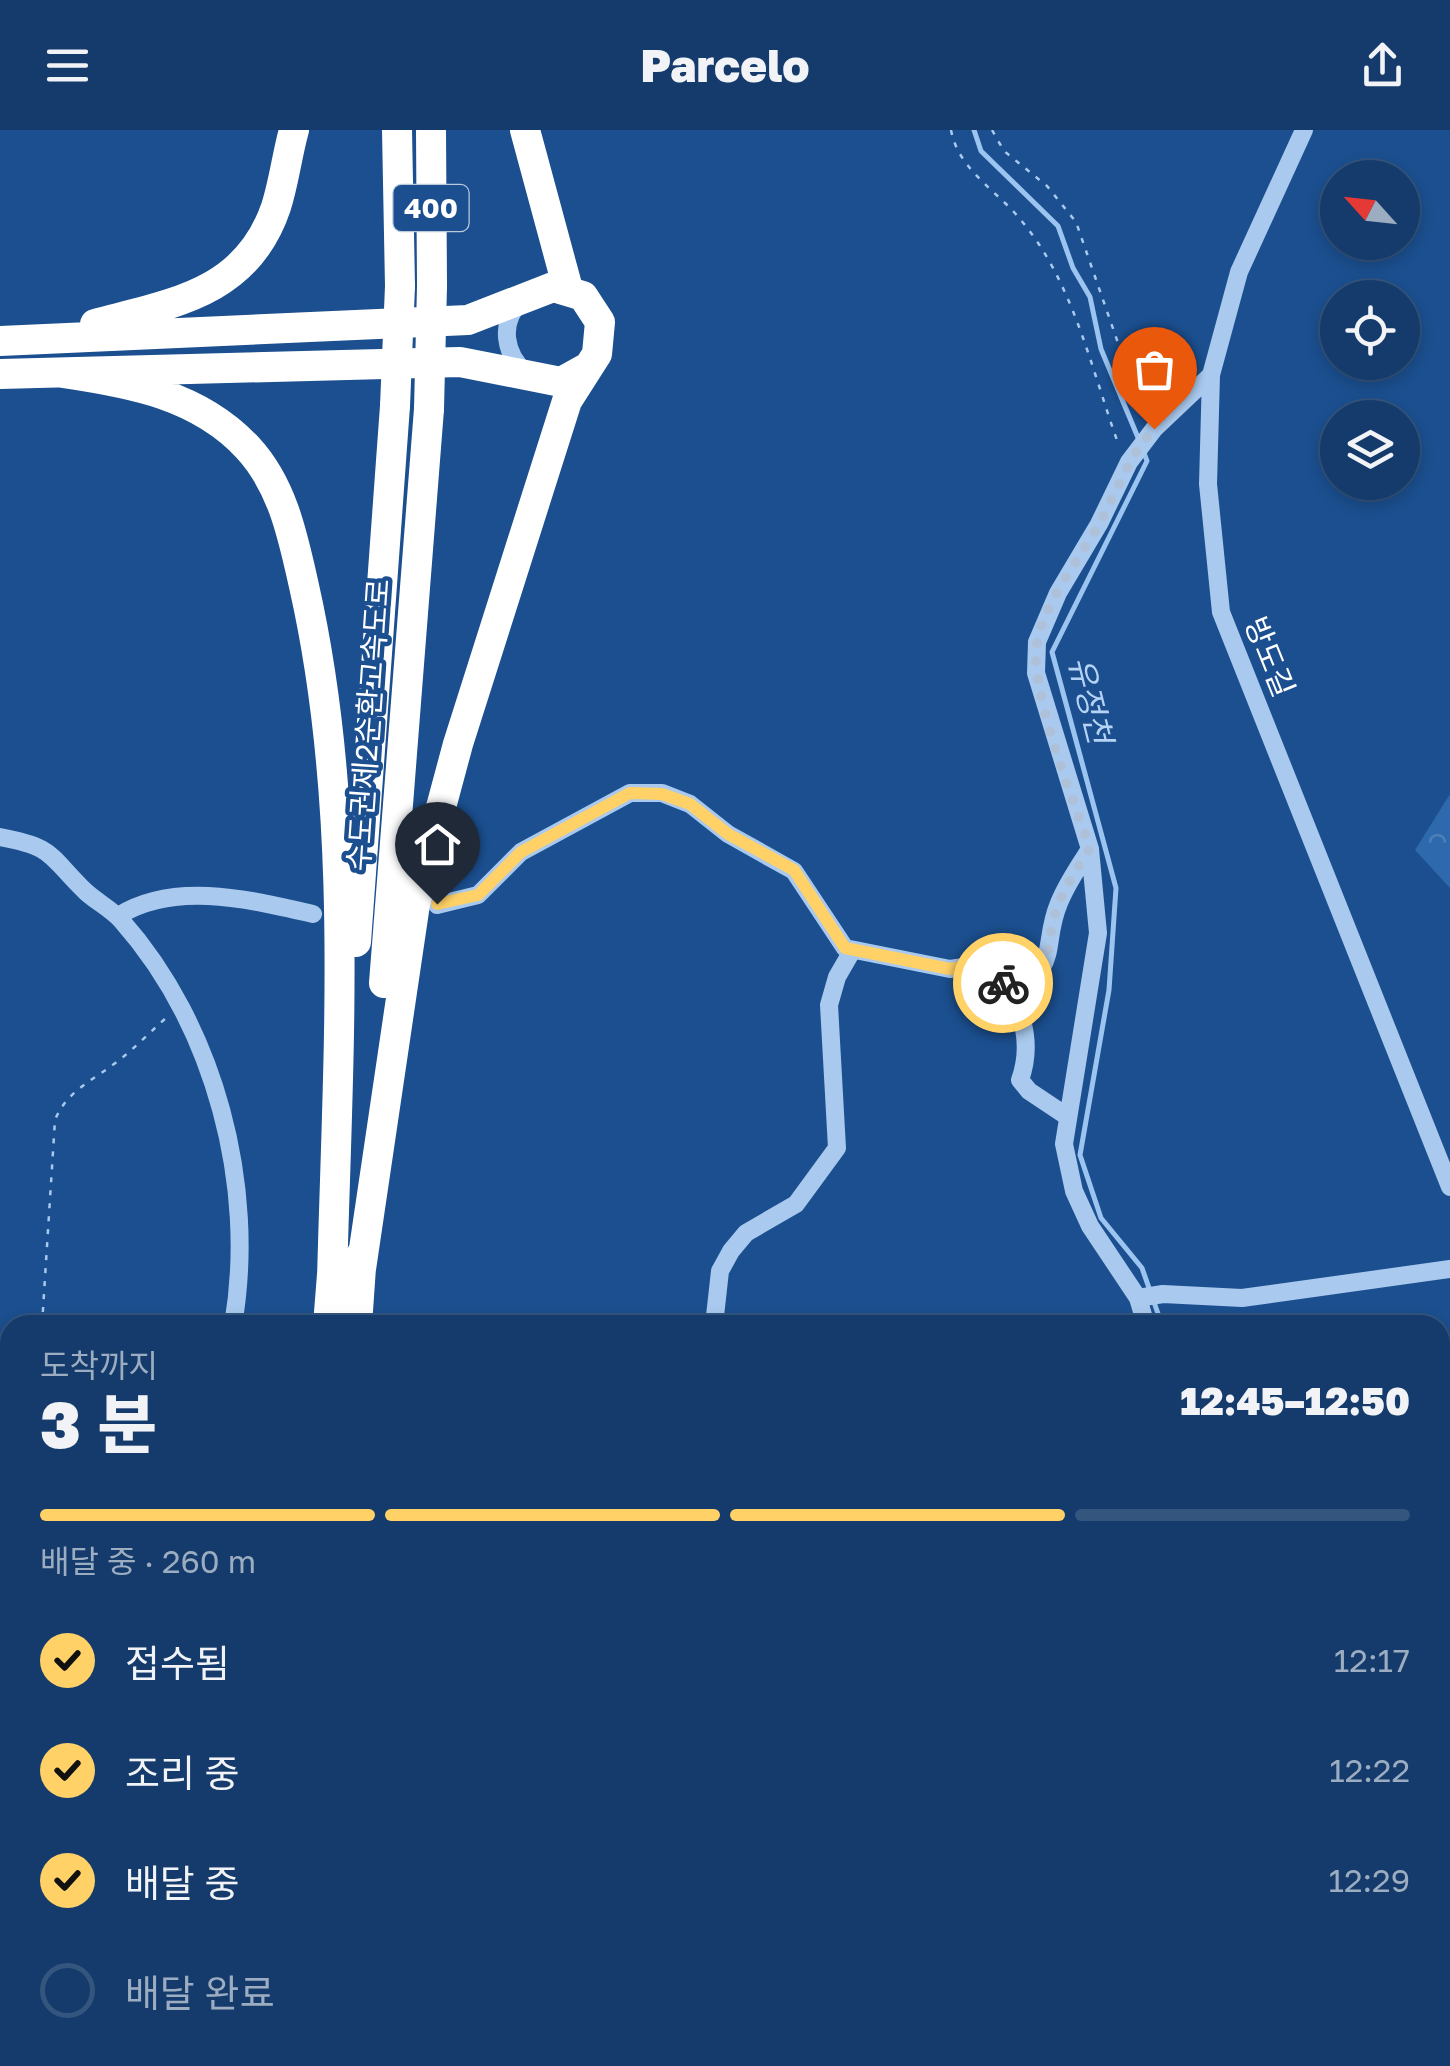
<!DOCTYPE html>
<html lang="ko">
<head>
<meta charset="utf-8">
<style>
  :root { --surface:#143b6b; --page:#214673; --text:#f1f3f6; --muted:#9dadc1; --line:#33557e; --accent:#ffd166 }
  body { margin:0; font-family:"Golos Text","Noto Sans KR",sans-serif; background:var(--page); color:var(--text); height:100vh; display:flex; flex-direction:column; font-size:38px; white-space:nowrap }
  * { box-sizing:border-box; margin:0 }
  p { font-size:32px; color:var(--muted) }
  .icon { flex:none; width:55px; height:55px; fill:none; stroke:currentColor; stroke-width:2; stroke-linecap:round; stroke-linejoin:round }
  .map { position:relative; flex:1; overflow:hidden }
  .panel { position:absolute; left:0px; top:1185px; width:1450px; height:752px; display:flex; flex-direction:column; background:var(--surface); border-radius:30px 30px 0 0; box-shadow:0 5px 15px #0003,0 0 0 2px var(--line) }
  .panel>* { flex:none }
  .needle { width:65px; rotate:297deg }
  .tools { position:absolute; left:1320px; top:30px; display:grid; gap:20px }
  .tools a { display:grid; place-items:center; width:100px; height:100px; border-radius:50%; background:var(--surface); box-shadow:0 5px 15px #0003,0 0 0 2px var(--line); font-size:50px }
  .pin { position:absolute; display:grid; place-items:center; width:85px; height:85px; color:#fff; margin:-102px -42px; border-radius:50% 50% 50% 0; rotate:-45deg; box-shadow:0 0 10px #0007 }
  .pin .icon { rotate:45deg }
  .courier { position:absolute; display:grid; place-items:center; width:100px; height:100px; margin:-50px; border:8px solid #ffd166; border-radius:50%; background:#fff; color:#222; box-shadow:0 2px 12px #0007 }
  .overview em { font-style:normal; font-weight:800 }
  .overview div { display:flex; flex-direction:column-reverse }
  .overview { display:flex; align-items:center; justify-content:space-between; height:170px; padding:0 40px }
  h1 { font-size:65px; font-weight:800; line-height:75px }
  .bar { display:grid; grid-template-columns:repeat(4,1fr); gap:15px 10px; align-content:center; height:120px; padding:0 40px }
  .bar i { height:12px; border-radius:8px; background:var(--line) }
  .bar .on { background:var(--accent) }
  .bar p { grid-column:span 4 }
  ol { padding:0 40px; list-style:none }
  li { display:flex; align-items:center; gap:30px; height:110px }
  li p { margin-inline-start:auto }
  li .icon { padding:10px; border-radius:50%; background:var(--accent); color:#111; stroke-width:4 }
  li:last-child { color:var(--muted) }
  li i { width:55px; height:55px; border:5px solid var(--line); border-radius:50% }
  header { display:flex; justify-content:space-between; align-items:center; height:130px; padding:0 40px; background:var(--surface); font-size:45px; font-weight:800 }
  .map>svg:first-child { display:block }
</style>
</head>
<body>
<header><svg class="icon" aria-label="menu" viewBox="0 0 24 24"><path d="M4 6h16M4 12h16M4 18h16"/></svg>Parcelo<svg class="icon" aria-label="share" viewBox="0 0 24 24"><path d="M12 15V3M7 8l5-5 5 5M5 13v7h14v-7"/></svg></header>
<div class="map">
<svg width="1450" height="1936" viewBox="0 0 1450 1936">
  <defs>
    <pattern id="forest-crowns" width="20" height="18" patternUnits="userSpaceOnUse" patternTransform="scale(2.5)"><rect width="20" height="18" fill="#2e69ad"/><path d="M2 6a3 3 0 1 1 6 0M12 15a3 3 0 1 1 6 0" fill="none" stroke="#4d80b9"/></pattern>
  </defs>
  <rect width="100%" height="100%" fill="#1b4f8f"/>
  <path fill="url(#forest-crowns)" d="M1450,664V758L1415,720Z"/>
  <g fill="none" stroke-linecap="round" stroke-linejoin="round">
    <path stroke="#9cc4f0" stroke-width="5" d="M974,0L981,21L1058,96L1073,138L1090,167L1101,219L1139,310
      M1143,320L1147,331L1052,522L1116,758L1109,860L1080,1025L1101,1088L1142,1138L1162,1195
      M1242,1936V1928"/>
    <path stroke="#a9c9ee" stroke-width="2.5" stroke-dasharray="5 8" stroke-linecap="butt" d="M951,0C958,39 996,60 1020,89C1073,151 1091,238 1118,313
      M992,0L1004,21L1047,56L1076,92L1142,282
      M42,1195L55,990C67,960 94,950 118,931C135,918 150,902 166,888
      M190,1928L191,1936
      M118,1936L123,1928"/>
    <path stroke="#a9c9ee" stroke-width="18" d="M1304,0L1239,142L1211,245L1208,354L1221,482L1450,1057
      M521,171C499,193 504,224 527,244
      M0,707C55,717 48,725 86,762C97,772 111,779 121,790C215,896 257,1056 233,1195
      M437,775L478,765L521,722L630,663H662L690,674L728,704L794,741L845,818L950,839L984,834C1019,861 1035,908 1020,950L1029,961L1068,987
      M118,786C175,750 251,770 313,784
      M1009,862C1062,838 1041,816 1059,773C1067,753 1079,736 1090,719
      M1138,1168L1163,1164L1242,1168L1450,1139
      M714,1195L720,1141L731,1121L746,1103L796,1074L837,1018L829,875L837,847L852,821
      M1146,1195L1138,1168L1090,1096L1074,1061L1064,1014L1098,803L1090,719L1036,543L1037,512L1058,463L1099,394L1129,332L1154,299L1211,245
      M804,1928L821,1936
      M1386,1928L1390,1936
      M1076,1936L1077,1928"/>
    <path stroke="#fff" stroke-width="30" d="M397,0L400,156
      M431,0L432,156
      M525,0L568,159
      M95,194C174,173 247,163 276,77C284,52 287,25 294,0
      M0,211L468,190L553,157L583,166L600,192L597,224L567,271L458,614L415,774L361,1139
      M63,243C131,253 199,265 248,318C283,356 293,407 304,456C355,682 338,919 332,1149
      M0,244L460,232L561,252L588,237
      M356,812L395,276
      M384,853L429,279
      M328,1195L333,1132
      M357,1195L362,1123
      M264,1936L265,1928
      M290,1936L291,1928"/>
    <path stroke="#fff" stroke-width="30" d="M395,276L400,156
      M429,279L432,156"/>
  </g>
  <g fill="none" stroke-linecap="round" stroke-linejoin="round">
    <path stroke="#afc1d8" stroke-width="10" stroke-dasharray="0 18" d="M1003,853L1008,862C1062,839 1041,816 1059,773C1067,753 1079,736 1090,718C1074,673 1028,557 1037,513C1045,472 1076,434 1097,398C1116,364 1127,329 1154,299"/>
    <path stroke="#ffd166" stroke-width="12" d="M437,774L478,765L521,722L630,663L662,664L690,674L728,704L794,740L845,818L950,839L984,834L1003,853"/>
  </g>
  <g text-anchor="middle" stroke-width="9" stroke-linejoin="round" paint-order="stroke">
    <rect fill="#1b4f8f" stroke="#bbcadd" stroke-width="2.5" x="393.5" y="55" width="75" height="46" rx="8"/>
    <g font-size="28" font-weight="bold" fill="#fff">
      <text x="431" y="88">400</text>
    </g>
    <g font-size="30" fill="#fff" stroke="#1b4f8f">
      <text transform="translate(1269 527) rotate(68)" y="10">방도길</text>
      <text transform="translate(369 595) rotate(-86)" y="10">수도권제2순환고속도로</text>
    </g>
    <g font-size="32" font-style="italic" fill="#b5d3f5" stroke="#1b4f8f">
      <text transform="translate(1090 570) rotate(76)" y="11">유정천</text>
    </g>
  </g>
</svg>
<div class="tools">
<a><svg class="needle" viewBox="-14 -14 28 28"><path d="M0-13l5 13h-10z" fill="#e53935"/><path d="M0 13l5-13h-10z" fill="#9dadc1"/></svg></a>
<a><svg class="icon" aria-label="locate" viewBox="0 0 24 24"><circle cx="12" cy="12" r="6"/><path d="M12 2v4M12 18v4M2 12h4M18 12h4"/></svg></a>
<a><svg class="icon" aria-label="layers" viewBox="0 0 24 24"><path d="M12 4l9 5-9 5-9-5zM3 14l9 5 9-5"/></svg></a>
</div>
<div class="pin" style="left:1154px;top:299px;background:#ea580c"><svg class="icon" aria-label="bag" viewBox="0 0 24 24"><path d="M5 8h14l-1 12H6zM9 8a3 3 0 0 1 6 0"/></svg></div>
<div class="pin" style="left:437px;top:774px;background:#1f2937"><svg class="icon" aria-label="home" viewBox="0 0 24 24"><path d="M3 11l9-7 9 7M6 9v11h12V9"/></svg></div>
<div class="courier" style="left:1003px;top:853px"><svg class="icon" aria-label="bike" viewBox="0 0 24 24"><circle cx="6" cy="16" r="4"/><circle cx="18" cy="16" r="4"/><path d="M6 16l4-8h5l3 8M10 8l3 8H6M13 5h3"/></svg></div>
<section class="panel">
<div class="overview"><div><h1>3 분</h1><p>도착까지</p></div><em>12:45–12:50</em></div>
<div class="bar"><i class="on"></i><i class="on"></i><i class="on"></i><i></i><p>배달 중 · 260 m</p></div>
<ol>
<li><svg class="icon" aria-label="check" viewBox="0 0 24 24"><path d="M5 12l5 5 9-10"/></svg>접수됨<p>12:17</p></li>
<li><svg class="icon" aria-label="check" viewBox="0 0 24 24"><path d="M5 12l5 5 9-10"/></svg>조리 중<p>12:22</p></li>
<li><svg class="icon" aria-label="check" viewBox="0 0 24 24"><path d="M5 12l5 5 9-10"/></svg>배달 중<p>12:29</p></li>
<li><i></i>배달 완료</li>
</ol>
</section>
</div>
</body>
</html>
